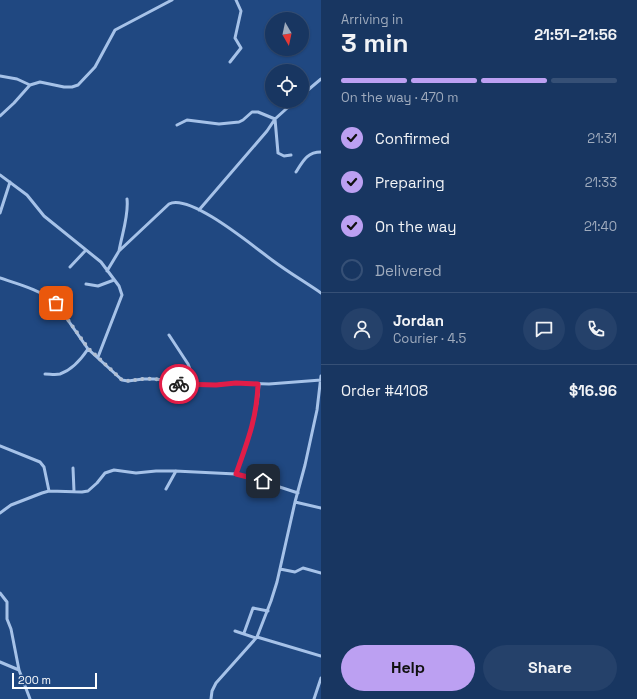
<!DOCTYPE html>
<html lang="en">
<head>
<meta charset="utf-8">
<style>
  :root { --surface:#183661; --page:#25416a; --text:#f1f3f6; --muted:#9fabbd; --line:#365076; --accent:#bca0f2 }
  body { margin:0; font-family:"Space Grotesk",sans-serif; background:var(--page); color:var(--text); height:100vh; display:flex; flex-direction:column; font-size:15px; white-space:nowrap }
  * { box-sizing:border-box; margin:0 }
  p { font-size:13px; color:var(--muted) }
  .icon { flex:none; width:22px; height:22px; fill:none; stroke:currentColor; stroke-width:2; stroke-linecap:round; stroke-linejoin:round }
  .map { position:relative; flex:1; overflow:hidden }
  .panel { display:flex; flex-direction:column; background:var(--surface); width:316px }
  .panel>* { flex:none }
  .needle { width:26px; rotate:171deg }
  .tools { position:absolute; left:265px; top:12px; display:grid; gap:8px }
  .tools a { display:grid; place-items:center; width:44px; height:44px; border-radius:50%; background:var(--surface); box-shadow:0 1px 3px #0004,0 0 0 1px var(--line); font-size:20px }
  .scale { position:absolute; left:12px; bottom:10px; width:85px; box-sizing:border-box; padding-left:4px; border:2px solid #fff; border-top:0; font-size:11px; line-height:14px; white-space:nowrap; color:#fff; -webkit-text-stroke:3px #204881; paint-order:stroke }
  .pin { position:absolute; display:grid; place-items:center; width:34px; height:34px; color:#fff; margin:-17px; border-radius:8px; box-shadow:0 2px 6px #0006 }
  .courier { position:absolute; display:grid; place-items:center; width:40px; height:40px; margin:-20px; border:3px solid #e11d48; border-radius:50%; background:#fff; color:#222; box-shadow:0 1px 5px #0007 }
  .summary em { font-style:normal; font-weight:600 }
  .summary div { display:flex; flex-direction:column-reverse }
  .summary { display:flex; align-items:center; justify-content:space-between; height:68px; padding:0 20px }
  h1 { font-size:26px; font-weight:600; line-height:30px }
  .bar { display:grid; grid-template-columns:repeat(4,1fr); gap:6px 4px; align-content:center; height:48px; padding:0 20px }
  .bar i { height:5px; border-radius:3px; background:var(--line) }
  .bar .selected { background:var(--accent) }
  .bar p { grid-column:span 4 }
  .line { display:flex; align-items:center; gap:10px; padding:0 20px; border-top:1px solid var(--line) }
  .line div { flex:1 }
  .round { display:grid; place-items:center; flex:none; width:42px; height:42px; border-radius:21px; background:var(--page) }
  ol { padding:0 20px; list-style:none }
  li { display:flex; align-items:center; gap:12px; height:44px }
  li p { margin-inline-start:auto }
  li .icon { padding:4px; border-radius:50%; background:var(--accent); color:#111; stroke-width:4 }
  li:last-child { color:var(--muted) }
  li i { width:22px; height:22px; border:2px solid var(--line); border-radius:50% }
  .button { display:flex; gap:8px; margin-top:auto; padding:8px 20px }
  .button a { flex:1; height:46px; border-radius:24px; background:var(--accent); color:#111; font-size:16px; font-weight:600; line-height:46px; text-align:center }
  .button a+a { background:var(--page); color:var(--text) }
  main { display:flex; flex:1; min-height:0 }
  .map>svg:first-child { display:block }
</style>
</head>
<body>
<main>
<div class="map">
<svg width="321" height="699" viewBox="0 0 321 699">
  <rect width="100%" height="100%" fill="#204881"/>
  <g fill="none" stroke-linecap="round" stroke-linejoin="round">
    <path stroke="#a6c2e8" stroke-width="3" d="M230,62L241,48L235,38L241,11L236,0
      M0,76L17,79L30,85
      M302,95L321,79
      M0,116L14,103L30,85L40,82L64,87H72L78,85L95,67L115,30L172,0
      M177,125L187,120L219,124L239,122L243,120L252,112H258L275,119L278,153L284,156L291,155
      M296,172C303,161 307,152 321,152
      M0,175L27,195L44,216L101,262L119,286L122,295L98,357
      M199,210L267,131L275,119L295,101
      M0,213L10,182
      M119,251C122,234 129,215 127,199
      M70,267L86,250
      M107,271L119,251L169,204C190,193 254,247 272,260C288,272 305,282 321,293
      M0,278C18,284 41,290 56,303L88,349L122,380L128,381L143,379H154L165,380L178,384L211,385L236,383L269,384L321,380
      M86,284L98,286L114,280
      M169,335L188,364L196,385
      M45,374C50,374 55,375 60,374C72,370 82,358 88,349
      M0,446L40,462L44,467L49,491
      M73,468L74,491
      M236,474C247,443 257,418 259,384
      M166,489L176,471
      M295,502L321,508
      M0,513L11,505L42,493L49,491L82,492L88,491L97,483L105,473L114,470L136,473L156,471H175L236,474L252,478L298,493
      M280,569L295,572L303,568L321,573
      M0,593L7,602V619L11,629L19,670L30,699
      M235,631L256,638
      M244,633L253,608L268,611
      M257,637L321,656
      M0,662L19,670
      M211,699L212,691L216,683L257,637L271,601L277,582L295,502L305,465L317,410L321,376
      M314,699L321,678"/>
  </g>
  <g fill="none" stroke-linecap="round" stroke-linejoin="round">
    <path stroke="#b1bfd3" stroke-width="4" stroke-dasharray="0 7.2" d="M56,303L88,348L122,380C130,382 136,379 144,379C156,378 167,381 179,384"/>
    <path stroke="#e11d48" stroke-width="5" d="M179,384L216,385L236,383L258,384C257,418 247,443 236,474L263,481"/>
  </g>
</svg>
<div class="tools">
<a><svg class="needle" viewBox="-14 -14 28 28"><path d="M0-13l5 13h-10z" fill="#e53935"/><path d="M0 13l5-13h-10z" fill="#9fabbd"/></svg></a>
<a><svg class="icon" aria-label="locate" viewBox="0 0 24 24"><circle cx="12" cy="12" r="6"/><path d="M12 2v4M12 18v4M2 12h4M18 12h4"/></svg></a>
</div>
<div class="scale">200 m</div>
<div class="pin" style="left:56px;top:303px;background:#ea580c"><svg class="icon" aria-label="bag" viewBox="0 0 24 24"><path d="M5 8h14l-1 12H6zM9 8a3 3 0 0 1 6 0"/></svg></div>
<div class="pin" style="left:263px;top:481px;background:#1f2937"><svg class="icon" aria-label="home" viewBox="0 0 24 24"><path d="M3 11l9-7 9 7M6 9v11h12V9"/></svg></div>
<div class="courier" style="left:179px;top:384px"><svg class="icon" aria-label="bike" viewBox="0 0 24 24"><circle cx="6" cy="16" r="4"/><circle cx="18" cy="16" r="4"/><path d="M6 16l4-8h5l3 8M10 8l3 8H6M13 5h3"/></svg></div>
</div>
<section class="panel">
<div class="summary"><div><h1>3 min</h1><p>Arriving in</p></div><em>21:51–21:56</em></div>
<div class="bar"><i class="selected"></i><i class="selected"></i><i class="selected"></i><i></i><p>On the way · 470 m</p></div>
<ol>
<li><svg class="icon" aria-label="check" viewBox="0 0 24 24"><path d="M5 12l5 5 9-10"/></svg>Confirmed<p>21:31</p></li>
<li><svg class="icon" aria-label="check" viewBox="0 0 24 24"><path d="M5 12l5 5 9-10"/></svg>Preparing<p>21:33</p></li>
<li><svg class="icon" aria-label="check" viewBox="0 0 24 24"><path d="M5 12l5 5 9-10"/></svg>On the way<p>21:40</p></li>
<li><i></i>Delivered</li>
</ol>
<div class="line" style="height:72px"><a class="round"><svg class="icon" aria-label="person" viewBox="0 0 24 24"><circle cx="12" cy="8" r="4"/><path d="M4 21q1-7 8-7t8 7"/></svg></a><div><b>Jordan</b><p>Courier · 4.5</p></div><a class="round"><svg class="icon" aria-label="chat" viewBox="0 0 24 24"><path d="M4 5h16v11H9l-5 4z"/></svg></a><a class="round"><svg class="icon" aria-label="phone" viewBox="0 0 24 24"><path d="M5 4h4l2 5-3 2q2 4 5 5l2-3 5 2v4C11 20 4 13 5 4z"/></svg></a></div>
<div class="line" style="height:52px"><div>Order #4108</div><b>$16.96</b></div>
<div class="button"><a>Help</a><a>Share</a></div>
</section>
</main>
</body>
</html>
